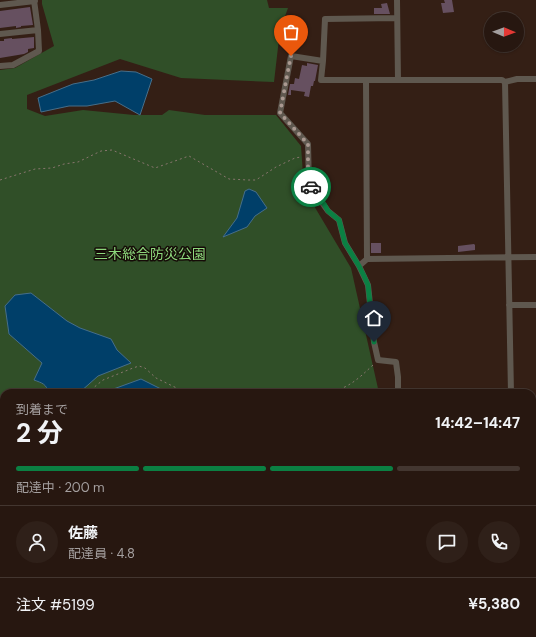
<!DOCTYPE html>
<html lang="ja">
<head>
<meta charset="utf-8">
<style>
  :root { --surface:#271710; --page:#2f2019; --text:#f1f3f6; --muted:#a49f9f; --line:#433630; --accent:#0b8043 }
  body { margin:0; font-family:"DM Sans","Noto Sans JP",sans-serif; background:var(--page); color:var(--text); height:100vh; display:flex; flex-direction:column; font-size:15px; white-space:nowrap }
  * { box-sizing:border-box; margin:0 }
  p { font-size:13px; color:var(--muted) }
  .icon { flex:none; width:22px; height:22px; fill:none; stroke:currentColor; stroke-width:2; stroke-linecap:round; stroke-linejoin:round }
  .map { position:relative; flex:1; overflow:hidden }
  .sheet { position:absolute; left:0px; top:389px; width:536px; height:248px; display:flex; flex-direction:column; background:var(--surface); border-radius:12px 12px 0 0; box-shadow:0 1px 3px #0004,0 0 0 1px var(--line) }
  .sheet>* { flex:none }
  .needle { width:26px; rotate:91deg }
  .controls { position:absolute; left:484px; top:12px; display:grid; gap:8px }
  .controls a { display:grid; place-items:center; width:40px; height:40px; border-radius:50%; background:var(--surface); box-shadow:0 1px 3px #0004,0 0 0 1px var(--line); font-size:20px }
  .pin { position:absolute; display:grid; place-items:center; width:34px; height:34px; color:#fff; margin:-41px -17px; border-radius:50% 50% 50% 0; rotate:-45deg; box-shadow:0 0 4px #0007 }
  .pin .icon { rotate:45deg }
  .courier { position:absolute; display:grid; place-items:center; width:40px; height:40px; margin:-20px; border:3px solid #0b8043; border-radius:50%; background:#fff; color:#222; box-shadow:0 1px 5px #0007 }
  .headline em { font-style:normal; font-weight:700 }
  .headline div { display:flex; flex-direction:column-reverse }
  .headline { display:flex; align-items:center; justify-content:space-between; height:68px; padding:0 16px }
  h1 { font-size:26px; font-weight:700; line-height:30px }
  .bar { display:grid; grid-template-columns:repeat(4,1fr); gap:6px 4px; align-content:center; height:48px; padding:0 16px }
  .bar i { height:5px; border-radius:3px; background:var(--line) }
  .bar .current { background:var(--accent) }
  .bar p { grid-column:span 4 }
  .line { display:flex; align-items:center; gap:10px; padding:0 16px; border-top:1px solid var(--line) }
  .line div { flex:1 }
  .round { display:grid; place-items:center; flex:none; width:42px; height:42px; border-radius:21px; background:var(--page) }
  .map>svg:first-child { display:block }
</style>
</head>
<body>
<div class="map">
<svg width="536" height="637" viewBox="0 0 536 637">
  <rect width="100%" height="100%" fill="#341f15"/>
  <path fill="#304f28" d="M42,0H267L269,8H288L280,30L274,82L181,78L120,59L27,95V109L45,116L83,110L134,115H162L169,110L205,115H276L301,146L304,189L351,268L379,393H4V633H503L505,637H0V70L15,68L54,46L42,4Z"/>
  <path fill="#003f69" stroke="#466e89" d="M121,71L136,72L152,79L140,115L115,101L87,106H69L41,112L38,98L73,84L94,80Z
    M249,189L256,192L267,208L255,216L247,227L223,237L237,218L245,191Z
    M31,293L67,321L80,328L111,339L117,350L131,363L98,376L80,392H78V393H70V390C64,389 61,387 57,393H48C47,384 42,383 34,380L42,363L9,334L5,306L15,295Z
    M141,379L169,393H106L108,391Z
    M0,588L4,595V632L0,634Z"/>
  <g fill="none" stroke-linecap="round" stroke-linejoin="round">
    <path stroke="#466e89" stroke-width="1.5" d="M532,412L536,410
      M19,633L22,637
      M24,637L30,634"/>
  </g>
  <path fill="#665060" d="M444,0H452L454,12L443,13L441,3H445Z
    M387,3L390,14H374V8H382L381,4Z
    M30,7L33,25L21,26V27L16,28V26L0,28V11Z
    M34,37V48L28,49V52L24,54L0,58V41H4V39L12,38V39Z
    M307,63L318,65L315,81H314L313,86H311L309,97L304,96L305,92L291,90V95H288L290,84H294L295,78L299,79L302,65L307,66Z
    M371,243H381V253H371Z
    M474,244L475,245V250L458,252V246Z"/>
  <g fill="none" stroke-linecap="round" stroke-linejoin="round">
    <path stroke="#88766e" stroke-width="1" stroke-dasharray="2 3" stroke-linecap="butt" d="M0,180L35,169L52,168L64,164L78,162L101,151L112,150L155,168L189,156L229,179L248,180H256L276,167L295,158L301,157
      M87,393L103,380L133,368L139,366L145,368L156,378L187,393
      M330,393C351,386 358,379 373,365
      M0,557L4,554
      M138,633L140,637
      M330,633L332,637
      M168,637L175,633
      M263,637L288,633"/>
    <path stroke="#5f584f" stroke-width="6" d="M397,0L398,80
      M0,5L35,1
      M397,18L325,19L323,61L321,80H502L505,82L517,79H536
      M0,34L38,30
      M323,61L291,56L280,113L308,144L309,185L328,211L339,220L345,243L359,266L368,285L374,342L378,360L396,362L398,377V393
      M0,66L13,65L39,51L38,30L34,0
      M366,80L367,259
      M505,82L511,393
      M359,266L367,259L536,257
      M509,305H536
      M532,402L536,401
      M532,470L536,468
      M532,563L536,564"/>
    <path stroke="#998a77" stroke-width="8" d="M532,436L536,434
      M532,446L536,444
      M219,637L225,633
      M234,637L240,633"/>
  </g>
  <g fill="none" stroke-linecap="round" stroke-linejoin="round">
    <path stroke="#aa9991" stroke-width="4" stroke-dasharray="0 7.2" d="M291,56L287,76L280,113L308,144V180L309,185L311,187"/>
    <path stroke="#0b8043" stroke-width="5" d="M311,187L324,204L328,211L339,220L345,243L359,266L364,276L368,285L374,342"/>
  </g>
  <g text-anchor="middle" stroke-width="3" stroke-linejoin="round" paint-order="stroke">
    <g font-size="14" fill="#8dd87c" stroke="#150b07">
      <text x="150" y="259">三木総合防災公園</text>
    </g>
  </g>
</svg>
<div class="controls">
<a><svg class="needle" viewBox="-14 -14 28 28"><path d="M0-13l5 13h-10z" fill="#e53935"/><path d="M0 13l5-13h-10z" fill="#a49f9f"/></svg></a>
</div>
<div class="pin" style="left:291px;top:56px;background:#ea580c"><svg class="icon" aria-label="bag" viewBox="0 0 24 24"><path d="M5 8h14l-1 12H6zM9 8a3 3 0 0 1 6 0"/></svg></div>
<div class="pin" style="left:374px;top:342px;background:#1f2937"><svg class="icon" aria-label="home" viewBox="0 0 24 24"><path d="M3 11l9-7 9 7M6 9v11h12V9"/></svg></div>
<div class="courier" style="left:311px;top:187px"><svg class="icon" aria-label="car" viewBox="0 0 24 24"><path d="M5 17H2v-5l4-1 3-4h7l3 4 3 1v5h-3M9 17h6M6 11h13"/><circle cx="7" cy="17" r="2"/><circle cx="17" cy="17" r="2"/></svg></div>
<section class="sheet">
<div class="headline"><div><h1>2 分</h1><p>到着まで</p></div><em>14:42–14:47</em></div>
<div class="bar"><i class="current"></i><i class="current"></i><i class="current"></i><i></i><p>配達中 · 200 m</p></div>
<div class="line" style="height:72px"><a class="round"><svg class="icon" aria-label="person" viewBox="0 0 24 24"><circle cx="12" cy="8" r="4"/><path d="M4 21q1-7 8-7t8 7"/></svg></a><div><b>佐藤</b><p>配達員 · 4.8</p></div><a class="round"><svg class="icon" aria-label="chat" viewBox="0 0 24 24"><path d="M4 5h16v11H9l-5 4z"/></svg></a><a class="round"><svg class="icon" aria-label="phone" viewBox="0 0 24 24"><path d="M5 4h4l2 5-3 2q2 4 5 5l2-3 5 2v4C11 20 4 13 5 4z"/></svg></a></div>
<div class="line" style="height:52px"><div>注文 #5199</div><b>¥5,380</b></div>
</section>
</div>
</body>
</html>
